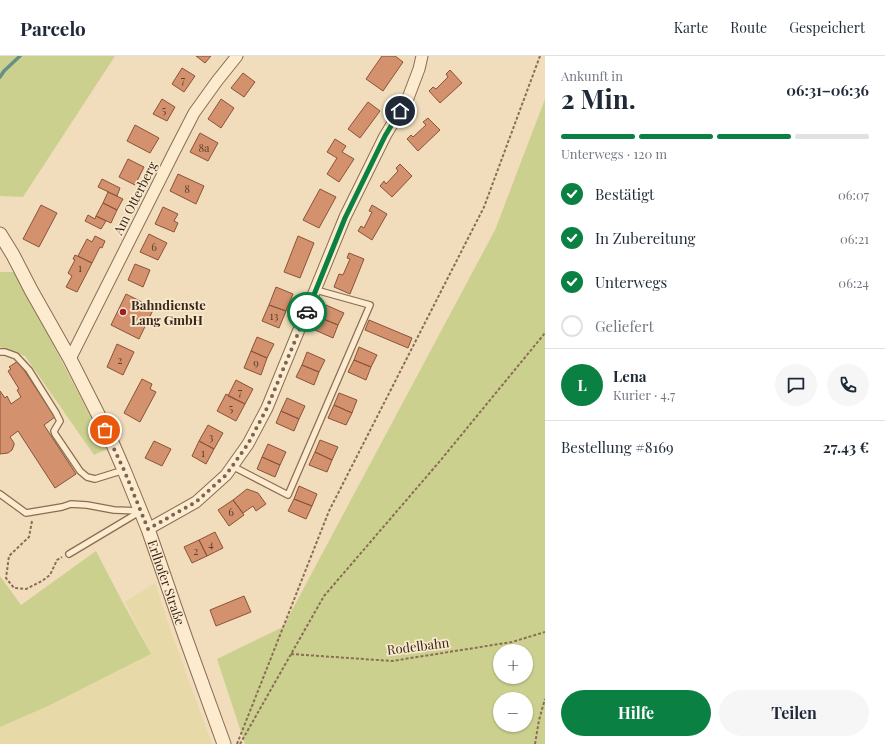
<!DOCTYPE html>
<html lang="de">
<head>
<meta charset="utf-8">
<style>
  :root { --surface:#fff; --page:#f6f6f7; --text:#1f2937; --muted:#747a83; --line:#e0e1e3; --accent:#0b8043 }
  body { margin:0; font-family:"Playfair Display",serif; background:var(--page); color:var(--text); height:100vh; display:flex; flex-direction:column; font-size:15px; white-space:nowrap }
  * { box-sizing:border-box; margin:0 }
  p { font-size:13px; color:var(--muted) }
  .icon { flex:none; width:22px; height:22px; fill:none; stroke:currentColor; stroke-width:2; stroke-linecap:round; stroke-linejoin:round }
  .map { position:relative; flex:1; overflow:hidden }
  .sheet { display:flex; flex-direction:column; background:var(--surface); width:340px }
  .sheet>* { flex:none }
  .tools { position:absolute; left:493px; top:588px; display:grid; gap:8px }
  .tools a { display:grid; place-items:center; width:40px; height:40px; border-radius:50%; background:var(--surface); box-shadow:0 1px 3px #0004; font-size:20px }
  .pin { position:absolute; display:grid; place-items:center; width:34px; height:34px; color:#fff; margin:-17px; border:2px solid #fff; border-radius:50%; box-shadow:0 1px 4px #0007 }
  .courier { position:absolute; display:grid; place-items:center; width:40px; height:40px; margin:-20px; border:3px solid #0b8043; border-radius:50%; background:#fff; color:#222; box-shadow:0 1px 5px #0007 }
  .overview em { font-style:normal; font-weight:700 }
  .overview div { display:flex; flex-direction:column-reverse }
  .overview { display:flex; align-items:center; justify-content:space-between; height:68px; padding:0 16px }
  h1 { font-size:26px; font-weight:700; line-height:30px }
  .bar { display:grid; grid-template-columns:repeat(4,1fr); gap:6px 4px; align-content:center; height:48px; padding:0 16px }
  .bar i { height:5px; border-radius:3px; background:var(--line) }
  .bar .on { background:var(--accent) }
  .bar p { grid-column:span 4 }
  .line { display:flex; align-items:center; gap:10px; padding:0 16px; border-top:1px solid var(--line) }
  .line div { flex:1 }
  .round { display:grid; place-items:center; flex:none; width:42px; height:42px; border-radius:21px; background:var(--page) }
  ol { padding:0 16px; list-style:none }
  li { display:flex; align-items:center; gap:12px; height:44px }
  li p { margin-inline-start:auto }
  li .icon { padding:4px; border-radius:50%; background:var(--accent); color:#fff; stroke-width:4 }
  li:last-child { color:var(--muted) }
  li i { width:22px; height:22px; border:2px solid var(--line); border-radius:50% }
  .button { display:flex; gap:8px; margin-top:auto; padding:8px 16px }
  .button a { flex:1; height:46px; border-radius:24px; background:var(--accent); color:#fff; font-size:16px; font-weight:700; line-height:46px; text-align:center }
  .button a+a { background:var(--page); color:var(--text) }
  header { display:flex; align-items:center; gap:24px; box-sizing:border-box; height:56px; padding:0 20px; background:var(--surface); border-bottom:1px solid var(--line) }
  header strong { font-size:19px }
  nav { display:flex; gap:22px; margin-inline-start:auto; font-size:14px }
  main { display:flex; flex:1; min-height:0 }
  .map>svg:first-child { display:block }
</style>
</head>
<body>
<header>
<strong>Parcelo</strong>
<nav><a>Karte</a><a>Route</a><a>Gespeichert</a></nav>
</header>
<main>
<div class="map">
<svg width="545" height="688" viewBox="0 0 545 688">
  <rect width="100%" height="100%" fill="#f1ddbb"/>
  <path fill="#e7d9a8" d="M155,527L170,573L212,688H0V671L48,650L151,598L125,546Z"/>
  <path fill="#ccd08f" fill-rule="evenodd" d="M0,0H115L23,141L0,140Z
    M545,43V688H245L217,603L283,571L495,174ZM500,595H526V621H500ZM500,643H526V669H500Z
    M0,216H16L107,393L94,399L25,300L0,291Z
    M96,495L122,545L151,598L48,650L0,671V520L21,549Z"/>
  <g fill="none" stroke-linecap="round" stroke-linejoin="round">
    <path stroke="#679083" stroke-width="3.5" d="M0,21L4,15L20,0"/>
  </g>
  <path fill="#d3916e" stroke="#8b5338" d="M196,0H211L205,7Z
    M382,0H395L403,6L383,35L366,23Z
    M182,12L195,20L184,36L172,28Z
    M450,14L462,27L440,47L429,35L433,31L436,33L448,21L446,18Z
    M243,17L255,26L244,41L231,32Z
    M162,43L175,51L167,65L153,58Z
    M221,43L234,52L221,72L208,63Z
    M368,46L380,55L360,82L348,73Z
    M428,62L440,74L418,95L407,83L411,79L413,81L426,69L423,66Z
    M135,69L159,82L150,97L127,85Z
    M200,77L218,87L208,105L190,96Z
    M335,83L346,90L342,96L354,103L339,126L327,118L337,102L327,96Z
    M128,103L144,111L135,129L119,121Z
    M400,108L412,120L392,141L380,130L384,125L386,128L398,115L396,112Z
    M178,118L204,130L196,148L170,135Z
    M102,123L120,132L117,140L98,131Z
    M320,133L336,141L319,172L303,164Z
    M108,136L123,143L117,154L103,147Z
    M103,147L117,154L111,167L96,160Z
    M41,149L57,157L39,191L23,183Z
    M372,149L387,158L372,184L358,175L361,170L364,172L372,156L369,155Z
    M163,151L178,158L174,165L178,167L174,176L155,168Z
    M88,159L95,163L96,160L106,165L101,173L85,165Z
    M149,178L167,187L158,204L140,196Z
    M95,180L105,185L102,192L100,191L92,207L78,200L87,183L92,186Z
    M298,180L314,187L300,222L284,216Z
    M349,197L364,203L350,238L334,231L339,218L343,219L350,203L347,202Z
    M75,199L92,207L77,236L66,231L72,220L68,217L75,204L73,203Z
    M135,208L150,214L143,231L128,224Z
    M276,231L293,238L286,255L269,249Z
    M126,238L154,252L139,283L111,269Z
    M269,249L286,255L279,272L262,265Z
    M326,249L344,257L338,269L321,262Z
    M321,262L338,269L333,282L315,274Z
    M369,264L412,282L408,292L365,274Z
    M257,281L274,288L267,302L251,295Z
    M117,288L134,296L123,319L107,311Z
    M359,291L377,299L371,311L354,304Z
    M251,295L267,302L261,319L244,312Z
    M307,296L325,304L319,316L302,309Z
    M354,304L371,311L366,324L348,316Z
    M18,305L55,361L44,369L76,418L55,432L18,375L10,381L14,387V389L12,394L8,397L0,398V335L5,342L7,340L11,348L21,341L17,334L19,333L8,315L11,313L9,311Z
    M302,309L319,316L314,329L296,321Z
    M142,323L152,328L150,333L156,336L140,366L124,357Z
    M236,324L253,333L245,348L228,340Z
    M339,337L357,344L352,357L334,349Z
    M226,338L245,348L236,365L217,355Z
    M287,342L305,350L299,363L281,355Z
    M334,349L352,357L346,369L328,362Z
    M281,355L299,363L294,375L276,367Z
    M208,369L223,377L214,393L199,385Z
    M320,384L338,391L332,404L315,396Z
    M154,385L171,393L162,410L145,402Z
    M199,385L214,393L206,408L192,400Z
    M268,388L286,396L280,409L262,401Z
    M315,396L332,404L327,416L309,409Z
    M262,401L280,409L275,421L257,413Z
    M299,430L317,438L312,450L294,443Z
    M247,433L258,437L266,448L256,455L253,450L243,457L233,444Z
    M294,443L312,450L306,463L288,455Z
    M233,444L244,459L229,470L218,454Z
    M215,476L223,492L207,500L199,484Z
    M199,484L207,500L192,507L184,491Z
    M244,540L251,556L216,570L210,554Z"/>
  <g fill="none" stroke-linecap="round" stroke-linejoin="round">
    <g stroke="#8a6d54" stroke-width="8">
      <path id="service" d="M0,296H5L16,300L29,314L56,357L60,365L54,375L55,378L80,415L87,421L95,423L124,414
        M232,410L288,439L370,249L316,234
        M0,438L26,457L62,451L71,448L87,449L114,454L141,455
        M69,498L141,455"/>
    </g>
    <g stroke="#8a6d54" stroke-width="13">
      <path id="minor" d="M70,303L174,96L194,57L217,25L237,0
        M148,473L196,446L226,419L248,388L267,352L345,161L385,80L408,42L419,13L422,0"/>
    </g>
    <g stroke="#8a6d54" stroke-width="15">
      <g id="tertiary">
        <path id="s1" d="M0,178L13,199L31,234L70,303L111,384L124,414L148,473L186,583L224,688"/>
      </g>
    </g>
    <path stroke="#8a6d54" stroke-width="2" stroke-dasharray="3 2" stroke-linecap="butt" d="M32,465L29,481L9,500L6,522L14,532L26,533L42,525L50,519L57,504L62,501
      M291,598L392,605L512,586L545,576
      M237,688L329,455L484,151L540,0
      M240,688L324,540L440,405L545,277
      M535,688L539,664L545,643"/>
    <use href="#service" stroke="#fcebcf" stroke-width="5.5"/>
    <use href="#minor" stroke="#fcebcf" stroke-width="11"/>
    <use href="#tertiary" stroke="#fcebcf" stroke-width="13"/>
  </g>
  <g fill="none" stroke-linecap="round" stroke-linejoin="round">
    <path stroke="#786652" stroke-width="4" stroke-dasharray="0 7.2" d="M105,374L124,414L148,473L196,446L226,419L248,388L267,352L307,256"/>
    <path stroke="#0b8043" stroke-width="5" d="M307,256L345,162L385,80L400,55"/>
  </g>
  <circle fill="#9d1f29" stroke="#f8e8cc" stroke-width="1.5" cx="123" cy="256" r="4"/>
  <g text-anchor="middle" stroke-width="3.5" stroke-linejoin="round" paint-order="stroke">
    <g font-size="11" fill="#5e412f">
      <text x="183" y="28">7</text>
      <text x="164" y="58">5</text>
      <text x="204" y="96">8a</text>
      <text x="187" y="137">8</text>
      <text x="154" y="195">6</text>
      <text x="80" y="216">1</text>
      <text x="274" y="264">13</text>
      <text x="120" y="308">2</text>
      <text x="256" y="311">9</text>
      <text x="240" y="340">7</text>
      <text x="231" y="356">5</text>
      <text x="211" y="385">3</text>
      <text x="203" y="401">1</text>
      <text x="231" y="460">6</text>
      <text x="211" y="492">4</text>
      <text x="196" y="499">2</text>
    </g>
    <g font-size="13" fill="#37261a" stroke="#f8e8cc">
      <text transform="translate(135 142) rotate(-63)" y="5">Am Otterberg</text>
      <text dy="5" stroke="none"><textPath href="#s1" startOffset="387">Erlhofer Straße</textPath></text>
      <text transform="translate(418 590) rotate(-7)" y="5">Rodelbahn</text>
    </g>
    <g font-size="13" font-weight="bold" fill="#37261a" stroke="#f8e8cc" text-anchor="start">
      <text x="131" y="254">Bahndienste<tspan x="131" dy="15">Lang GmbH</tspan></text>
    </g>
  </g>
</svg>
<div class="tools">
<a>+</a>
<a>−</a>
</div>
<div class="pin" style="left:105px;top:374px;background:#ea580c"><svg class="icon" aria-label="bag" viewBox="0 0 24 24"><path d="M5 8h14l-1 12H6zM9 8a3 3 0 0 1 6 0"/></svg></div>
<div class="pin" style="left:400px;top:55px;background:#1f2937"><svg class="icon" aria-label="home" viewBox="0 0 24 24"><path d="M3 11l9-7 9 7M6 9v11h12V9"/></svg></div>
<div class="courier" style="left:307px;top:256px"><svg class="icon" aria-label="car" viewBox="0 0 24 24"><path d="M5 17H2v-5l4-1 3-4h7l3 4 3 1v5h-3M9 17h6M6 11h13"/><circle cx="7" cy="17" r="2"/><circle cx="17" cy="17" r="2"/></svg></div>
</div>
<section class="sheet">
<div class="overview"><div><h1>2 Min.</h1><p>Ankunft in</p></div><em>06:31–06:36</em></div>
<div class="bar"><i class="on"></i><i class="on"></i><i class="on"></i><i></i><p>Unterwegs · 120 m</p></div>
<ol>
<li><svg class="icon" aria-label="check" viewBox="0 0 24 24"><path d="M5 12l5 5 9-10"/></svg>Bestätigt<p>06:07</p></li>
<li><svg class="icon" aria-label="check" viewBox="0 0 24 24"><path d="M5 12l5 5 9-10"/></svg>In Zubereitung<p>06:21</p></li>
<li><svg class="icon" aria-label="check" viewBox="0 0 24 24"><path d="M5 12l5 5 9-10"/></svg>Unterwegs<p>06:24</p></li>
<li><i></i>Geliefert</li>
</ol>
<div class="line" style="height:72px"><b class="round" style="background:var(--accent);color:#fff">L</b><div><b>Lena</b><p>Kurier · 4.7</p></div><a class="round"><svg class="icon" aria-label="chat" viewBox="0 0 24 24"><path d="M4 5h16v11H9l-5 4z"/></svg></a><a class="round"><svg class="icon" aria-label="phone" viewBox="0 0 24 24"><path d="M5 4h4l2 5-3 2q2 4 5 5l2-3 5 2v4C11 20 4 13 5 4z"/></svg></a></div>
<div class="line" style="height:52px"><div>Bestellung #8169</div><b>27.43 €</b></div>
<div class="button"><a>Hilfe</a><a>Teilen</a></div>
</section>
</main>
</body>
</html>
